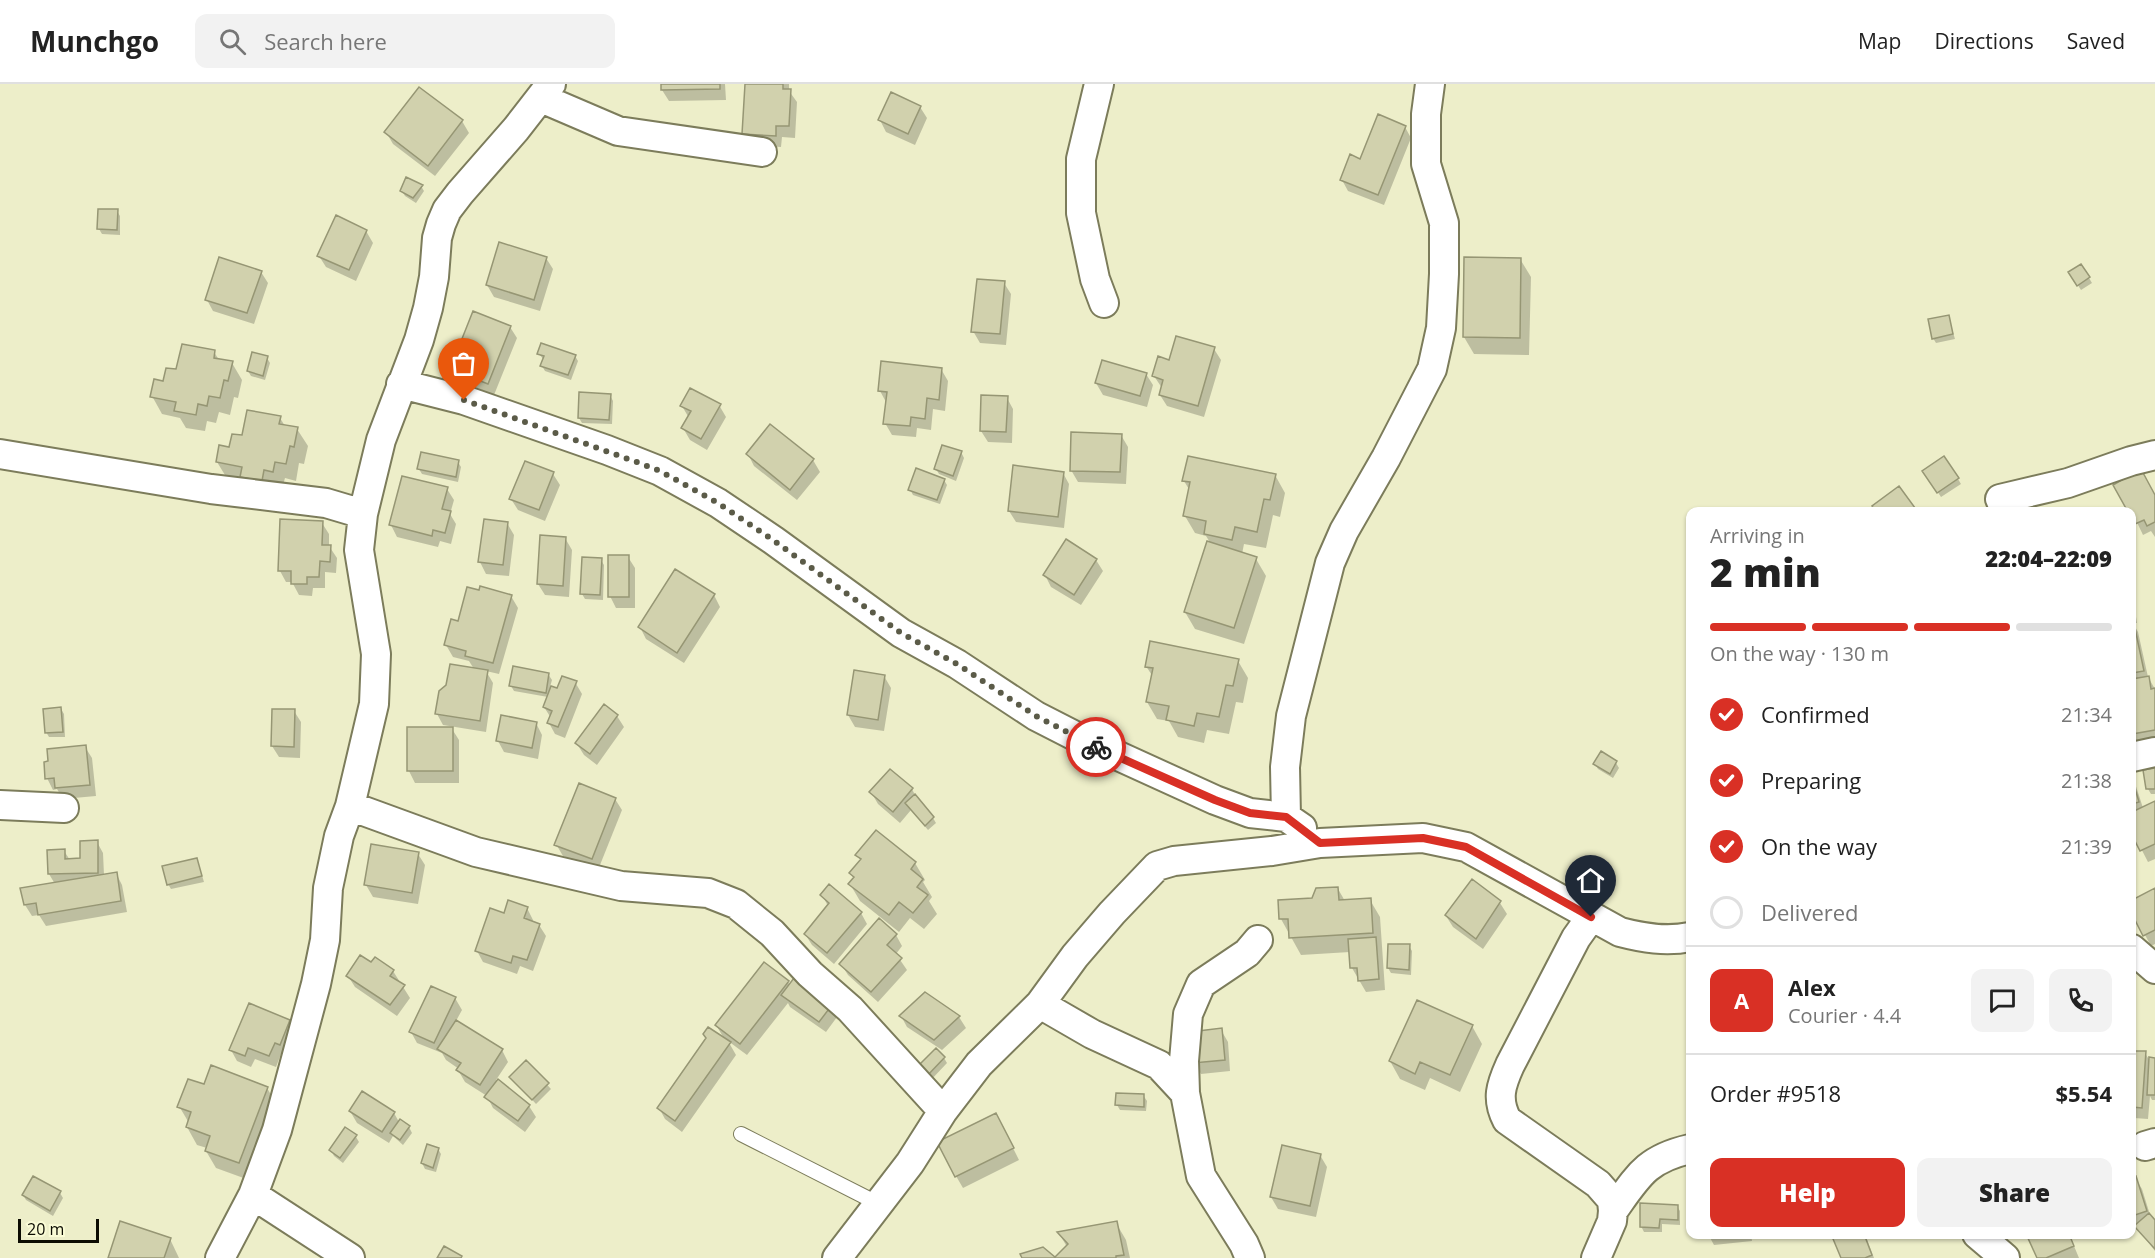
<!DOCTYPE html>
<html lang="en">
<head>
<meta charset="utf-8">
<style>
  :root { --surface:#fff; --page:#f2f2f2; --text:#222; --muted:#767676; --line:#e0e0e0; --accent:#d93025 }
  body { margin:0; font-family:"Open Sans",sans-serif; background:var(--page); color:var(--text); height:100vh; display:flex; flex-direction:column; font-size:22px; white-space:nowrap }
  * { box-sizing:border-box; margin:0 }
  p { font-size:20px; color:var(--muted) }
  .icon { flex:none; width:33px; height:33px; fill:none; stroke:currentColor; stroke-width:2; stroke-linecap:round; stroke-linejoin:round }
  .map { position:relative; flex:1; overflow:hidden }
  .drawer { position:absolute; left:1686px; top:423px; width:450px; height:732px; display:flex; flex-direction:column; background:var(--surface); border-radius:12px; box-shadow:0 2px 4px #0004 }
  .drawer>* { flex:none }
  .scale { position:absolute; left:18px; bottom:15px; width:81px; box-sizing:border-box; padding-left:6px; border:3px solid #0c0c02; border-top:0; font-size:16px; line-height:21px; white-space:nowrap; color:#0c0c02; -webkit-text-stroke:4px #fafbd6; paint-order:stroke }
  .pin { position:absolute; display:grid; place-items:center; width:51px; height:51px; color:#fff; margin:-62px -26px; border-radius:50% 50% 50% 0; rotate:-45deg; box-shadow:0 0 6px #0007 }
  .pin .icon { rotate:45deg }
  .courier { position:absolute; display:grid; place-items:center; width:60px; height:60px; margin:-30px; border:4px solid #d93025; border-radius:50%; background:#fff; color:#222; box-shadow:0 2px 8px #0007 }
  .headline em { font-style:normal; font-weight:800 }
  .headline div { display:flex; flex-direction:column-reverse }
  .headline { display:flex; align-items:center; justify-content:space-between; height:102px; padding:0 24px }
  h1 { font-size:39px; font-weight:800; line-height:45px }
  .bar { display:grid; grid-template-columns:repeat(4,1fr); gap:9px 6px; align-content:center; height:72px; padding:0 24px }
  .bar i { height:8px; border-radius:4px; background:var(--line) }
  .bar .selected { background:var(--accent) }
  .bar p { grid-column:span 4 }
  .line { display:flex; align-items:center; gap:15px; padding:0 24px; border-top:2px solid var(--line) }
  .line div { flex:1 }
  .round { display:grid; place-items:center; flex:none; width:63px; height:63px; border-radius:12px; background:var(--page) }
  ol { padding:0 24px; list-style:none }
  li { display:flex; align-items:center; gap:18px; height:66px }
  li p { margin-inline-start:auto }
  li .icon { padding:6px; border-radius:50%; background:var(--accent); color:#fff; stroke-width:4 }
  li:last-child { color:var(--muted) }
  li i { width:33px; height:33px; border:3px solid var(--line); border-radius:50% }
  .cta { display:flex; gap:12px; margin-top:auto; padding:12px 24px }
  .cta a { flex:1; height:69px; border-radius:12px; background:var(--accent); color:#fff; font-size:24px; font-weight:800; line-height:69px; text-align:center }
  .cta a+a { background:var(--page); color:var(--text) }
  header { display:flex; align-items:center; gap:36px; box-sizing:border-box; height:84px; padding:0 30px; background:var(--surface); border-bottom:2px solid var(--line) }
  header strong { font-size:28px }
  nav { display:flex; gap:33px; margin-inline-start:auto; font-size:21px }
  .search { width:420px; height:54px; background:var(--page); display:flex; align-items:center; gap:15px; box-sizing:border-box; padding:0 21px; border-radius:12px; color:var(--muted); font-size:22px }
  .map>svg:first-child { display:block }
</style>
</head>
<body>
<header>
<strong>Munchgo</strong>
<div class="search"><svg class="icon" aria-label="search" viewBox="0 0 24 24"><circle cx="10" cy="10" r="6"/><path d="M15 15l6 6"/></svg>Search here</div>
<nav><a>Map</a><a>Directions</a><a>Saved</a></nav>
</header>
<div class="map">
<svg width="2155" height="1174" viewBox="0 0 2155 1174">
  <rect width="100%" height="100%" fill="#edeec9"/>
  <path fill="#0003" d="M662,0H725L726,16L669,17L662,6Z
    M750,0H789V7L797,18L795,54L782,53L781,63L750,61L744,50Z
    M920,23L927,34L915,61L886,48L880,36Z
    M462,37L469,49L435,92L393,60L386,48Z
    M1405,43L1411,54L1384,121L1348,107L1342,96L1361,76Z
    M421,102L424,107L416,119L405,112L402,107Z
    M117,127L120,132V151L102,150L99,145Z
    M366,147L373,159L356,197L326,183L319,172Z
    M546,174L553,185L540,227L494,213L487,201Z
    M1520,175L1531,193L1529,271L1474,270L1464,253Z
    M261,188L268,199L254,240L213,227L207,216Z
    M2070,189L2089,194L2092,199L2081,206Z
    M1004,199L1011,210L1006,261L980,259L973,247Z
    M1948,232L1955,255L1936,259L1933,254Z
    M510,243L517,254L494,311L458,296L451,284Z
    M1214,265L1221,276L1204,333L1167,322L1160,311L1162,304L1154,292L1170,277Z
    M214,268L219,276L232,279L242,296L238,314L234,313L230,331L219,328L216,339L207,337L205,347L186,344L180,334L162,330L152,312L177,287Z
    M539,270L575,272L578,277L571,296L545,287L542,282L544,276Z
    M267,274L270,279L265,296L251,292L248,287Z
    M941,285L948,297L945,327L933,325L931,346L917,344L916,353L892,351L885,339L886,318L880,307Z
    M1146,290L1153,301L1147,323L1103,311L1096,299Z
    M610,311L613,317L612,340L582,339L579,334Z
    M1007,314L1013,325L1012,359L988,358L981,347Z
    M719,321L726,333L707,366L690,356L683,344L689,334L682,322Z
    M280,334L285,342L297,345L308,362L304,380L299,379L296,397L285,394L282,405L228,396L217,378L243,353Z
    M770,342L813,376L820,388L797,416L754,382L748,370Z
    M1121,351L1128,363L1126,400L1078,398L1071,386Z
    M961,368L964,374L956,397L939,390L936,385Z
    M458,378L461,383L458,398L422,390L419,385Z
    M1063,389L1069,400L1064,444L1016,438L1009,427Z
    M553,390L560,401L545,437L518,426L511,415Z
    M1275,391L1285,409L1280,433L1273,431L1266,464L1244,460L1242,470L1256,475L1266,492L1244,560L1195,545L1185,528L1211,460L1206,452L1195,449L1185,432L1190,407L1184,397Z
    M1927,392L1958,395L1961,400L1941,413Z
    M944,396L947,401L940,420L913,411L910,405Z
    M447,405L454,416L450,430L456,440L451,460L440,457L438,463L397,453L391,441Z
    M2155,413V453L2151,447L2143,451L2132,428Z
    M322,439L329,450V462L337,474L336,489L325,488V504H313L312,512L299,511L292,498H286L280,487Z
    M507,439L514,451L509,492L486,490L480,478Z
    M565,454L572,466L569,513L545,511L538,500Z
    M628,473L635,484V524H616L610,512Z
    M601,476L604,481L603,516L585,515L582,510Z
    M1096,476L1103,487L1081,521L1051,503L1045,491Z
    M2132,508L2137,539H2133L2138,548L2148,593L2155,605V659L2132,663Z
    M714,511L720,523L684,579L646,555L640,543Z
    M511,512L518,524L499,590L486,587L493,599L486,648L443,641L437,630L474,585L469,577L453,573L446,561L459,538Z
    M1238,577L1248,594L1243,619L1236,618L1229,650L1207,646L1204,659L1178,653L1169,637L1157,635L1147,618L1153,593L1146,582Z
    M548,590L552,596L550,603L557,606L575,598L582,610L565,654L555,650L549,639L551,634L544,623L548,613L514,607L511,602Z
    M884,592L891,604L884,647L855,643L848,631Z
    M61,625L64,630L65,653H49L46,648Z
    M294,627L301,638L300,674L279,673L272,662Z
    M617,632L624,643L597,681L584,671L577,660Z
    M536,639L542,651L538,675L504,668L498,657Z
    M409,645H452L459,656V699H415L409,687Z
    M85,663L92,674L96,712L63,715L57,705L53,706L47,694Z
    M1601,669L1616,679L1619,684L1613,694L1598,685L1595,680Z
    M2155,686V710H2151L2148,705Z
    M890,687L912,705L918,717L933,734L936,739L928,746L911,726L900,739L878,720L871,708Z
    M2132,690L2143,724L2155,718V775L2148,778L2132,747Z
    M615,715L622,726L598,786L563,772L556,760Z
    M97,758L103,769L104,791L116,789L122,801L127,828L46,842L39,831L32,832L25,821L55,800L49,790L64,767L70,776H82Z
    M418,770L425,781L418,820L373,813L366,801Z
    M857,771L915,779L925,796L923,798L932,813L929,817L937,830L924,845L910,834L899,848L860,817L850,800L854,795L851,790L861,777Z
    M197,775L204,798L171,805L168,800Z
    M1338,805L1345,817L1370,816L1380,833L1385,906L1366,908L1352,884L1350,868L1301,871L1281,835L1313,816Z
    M2155,805V860L2151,862L2132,827V818Z
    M822,811L861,829L867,840L834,880L812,861L805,850L828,822Z
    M1500,819L1507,830L1483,865L1453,843L1446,832Z
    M527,824L533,836L532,839L539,841L546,852L533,887L520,882L517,890L483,878L477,867L505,831Z
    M896,851L902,862L896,870L907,886L878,918L848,891L841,880Z
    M1409,862L1412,867L1411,891L1391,889L1388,884Z
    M371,881L393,887L410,914L397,932L355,903L348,892Z
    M788,898L790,902L830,922L837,933L826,948L790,923L788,919L747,971L728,957L736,971L682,1048L665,1035L659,1024L725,956L716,941Z
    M455,914L462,926L456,937L502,966L508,978L496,996L529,1022L536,1033L525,1048L493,1024L487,1012L465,998L458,986L459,985L446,976L442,969L417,959L411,948Z
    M901,932L959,933L966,944L942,966L907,943Z
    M289,937L296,949L286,972L281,970L276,983L255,975L251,983L237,977L231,966Z
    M1472,942L1482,960L1460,1008L1430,994L1425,1006L1400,995L1390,977Z
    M1221,946L1228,958L1230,987L1201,990L1194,978Z
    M2132,968L2145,969L2151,979L2155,975V1016H2152L2150,1012L2148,1035L2134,1034L2132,1029Z
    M944,974L947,979L930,997L921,989Z
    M526,978L551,1005L536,1020L511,993Z
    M204,1002L267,1004L277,1021L249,1096L216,1084L206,1067L207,1064L197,1061L187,1043L189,1039L179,1022Z
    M1143,1011L1147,1017L1146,1027L1120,1026L1117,1021Z
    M350,1027L394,1029L399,1038L409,1043L412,1049L403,1061L393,1052L389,1059L357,1039Z
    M1002,1042L1019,1076L963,1104L956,1092Z
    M356,1053L359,1058L343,1079L334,1072L331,1066Z
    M438,1065L441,1070L436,1088L425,1085L422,1079Z
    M1320,1071L1327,1083L1316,1133L1278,1125L1271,1113Z
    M2135,1094L2142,1105L2151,1134L2155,1138V1167L2137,1144L2132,1146V1095Z
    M60,1109L63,1114L53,1132L26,1116L23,1111Z
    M1677,1122L1680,1127V1141L1662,1140V1148H1644L1641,1142Z
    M1116,1139L1126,1156L1130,1174H1056L1067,1163L1059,1149Z
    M1708,1150H1751L1752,1157L1714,1161Z
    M1833,1150H1865L1874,1174H1842Z
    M2069,1150L2079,1174H2039Z
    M170,1155L179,1174H110Z"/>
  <path fill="#d1d1ad" stroke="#969674" stroke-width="1.5" d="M661,0H720V5L661,6Z
    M745,0H783V5H791L789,42H776V52L742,50Z
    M419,3L463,36L428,82L384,48Z
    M891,8L921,22L908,50L878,36Z
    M1378,30L1406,42L1378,111L1340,96L1350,70L1360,75Z
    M406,93L423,101L413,114L400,107Z
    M98,125H118L117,146L97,145Z
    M336,131L367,146L349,186L317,172Z
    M499,158L547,173L534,216L486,201Z
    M219,173L262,187L247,229L205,216Z
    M1464,173L1521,174L1520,254L1463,253Z
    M2081,180L2090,193L2077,202L2068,188Z
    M977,195L1005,197L1000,250L971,248Z
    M473,227L511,242L488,300L450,285Z
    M1949,231L1953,250L1932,255L1928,235Z
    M1176,252L1215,263L1198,322L1159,311L1163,296L1152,292L1158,272L1169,276Z
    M541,259L576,271L568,291L540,282L544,272L537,270Z
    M182,260L215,266L214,274L233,277L228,297L224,296L220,314L209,312L207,322L198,320L196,331L174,327L176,318L150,313L154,295L163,297L166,284L176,285Z
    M252,268L268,272L263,292L247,287Z
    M1102,276L1147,289L1140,312L1095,299Z
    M881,277L942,284L939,316L927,314L925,335L911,333L910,342L883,340L887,308L878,307Z
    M690,304L721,320L701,355L681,344L691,327L680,322Z
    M579,308L611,310L609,336L578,334Z
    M981,311L1008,312L1006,348L980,347Z
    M247,326L281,332L279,340L298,343L294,363L290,362L286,380L275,378L273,388L264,386L262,397L240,393L242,383L216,378L219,361L229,363L232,350L242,351Z
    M770,340L814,375L790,406L746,370Z
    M1071,348L1122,350L1120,388L1070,387Z
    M942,361L962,367L953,392L934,385Z
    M421,368L459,376L456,393L417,385Z
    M1188,372L1276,390L1270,416L1264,415L1257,448L1235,443L1232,456L1204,450L1206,437L1183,432L1190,398L1182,397Z
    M1944,372L1959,394L1937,409L1922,387Z
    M525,377L554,388L539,426L509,415Z
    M1013,381L1064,388L1058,433L1008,427Z
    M916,384L945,395L937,416L908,406Z
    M2141,385L2155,411V438L2147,442L2144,436L2135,440L2132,434V428H2128L2113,401Z
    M402,392L448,403L442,425L451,427L445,449L433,446L432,452L389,441Z
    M1899,402L1918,428H1876L1872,422Z
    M280,435L323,437L322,461H331L330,478L320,477L319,493H307V500H291V487H278Z
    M484,435L508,438L503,481L478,478Z
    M540,451L566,453L563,502L537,500Z
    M1066,455L1097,475L1074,511L1043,491Z
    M1207,457L1257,473L1234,544L1184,528Z
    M608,471H629V513H608Z
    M582,473L602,474L600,511L580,510Z
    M675,485L715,510L677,569L638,543Z
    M480,502L512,511L493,579L465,572L466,567L444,561L451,535L458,537L467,503L479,506Z
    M2133,535L2144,587L2132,589V535Z
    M1150,557L1239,575L1233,602L1226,601L1219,633L1197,629L1194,642L1166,636L1169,622L1146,618L1153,584L1145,583Z
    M450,580L488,586L480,637L435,630L439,607L446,601Z
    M513,582L549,589L546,609L509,602Z
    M854,586L885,591L878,636L847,631Z
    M562,592L577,597L558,643L547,639L552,627L543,623L551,602L557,604Z
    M2149,592L2151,605L2155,604V646L2132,650V595Z
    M604,620L618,631L590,670L575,659Z
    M61,623L63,648L45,649L43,625Z
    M272,625H295L294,663L271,662Z
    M501,631L537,638L532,664L496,657Z
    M407,643H453V687H407Z
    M86,661L90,701L55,704L54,694L45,695L44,678L48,677L47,665Z
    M1601,667L1617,677L1610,690L1593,680Z
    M2155,684V705H2146L2143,686Z
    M890,685L913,704L893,728L869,708Z
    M2132,694L2139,718L2132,720Z
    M579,699L616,714L592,775L554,761Z
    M915,710L934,733L925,742L905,719Z
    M2155,717V760L2140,767L2132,751V728Z
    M876,746L916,778L911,785L923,795L917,803L928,811L913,829L899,818L889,831L848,800L854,793L849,789L861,775L855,771Z
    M98,756V789L48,790L47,766L65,765V775L80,774V757Z
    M371,760L419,768L412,809L364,801Z
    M197,774L202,792L167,801L162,782Z
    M117,788L121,817L38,831L36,819L24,821L20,804Z
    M1472,795L1501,817L1476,855L1445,831Z
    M829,800L862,828L827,869L804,850L829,819L820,811Z
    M1338,803L1339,816L1371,814L1373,849L1289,854L1288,835H1279L1278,816L1312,814L1316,804Z
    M2155,804V846L2143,852L2132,830V816Z
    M508,816L528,823L524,834L540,840L527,876L513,872L511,879L475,867L490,824L504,829Z
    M879,834L897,850L887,861L902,874L871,908L839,880Z
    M1376,853L1379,895L1358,897L1357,884H1350L1348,855Z
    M1388,860H1410L1409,886L1387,884Z
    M360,871L371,878L375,873L394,886L390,892L405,901L390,921L346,892Z
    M764,878L789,897L740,960L715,941Z
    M794,894L832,921L819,938L781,911Z
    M431,902L456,913L434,959L409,948Z
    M925,908L960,932L934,956L899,932Z
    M1417,916L1473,941L1450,991L1420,978L1415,990L1389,977Z
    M249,919L290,936L280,961L275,959L269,972L248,964L245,972L229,966Z
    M456,936L503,965L480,1001L456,986L461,979L437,965Z
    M708,943L731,958L675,1037L657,1024L706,954L703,950Z
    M1222,944L1225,976L1193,979L1190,948Z
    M936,964L945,973L926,993L916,984Z
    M2132,967H2146L2142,1024L2132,1023Z
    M2149,973L2155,974V1011H2147Z
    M526,976L549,999L532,1016L509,993Z
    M211,981L268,1003L239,1079L205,1067L210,1052L186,1043L191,1028L177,1023L188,995L204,1000Z
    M498,995L530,1021L518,1037L484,1013Z
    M362,1007L395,1028L382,1048L349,1027Z
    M1116,1009L1144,1010V1023L1115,1021Z
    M996,1029L1014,1064L955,1093L937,1058Z
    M400,1035L410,1042L400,1056L390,1049Z
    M345,1043L357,1051L340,1074L329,1066Z
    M427,1060L439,1064L433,1084L421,1079Z
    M1282,1061L1321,1070L1310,1122L1270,1113Z
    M33,1092L61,1107L50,1127L22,1111Z
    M2136,1092L2147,1127L2132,1132V1093Z
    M1640,1119L1678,1121V1136L1660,1135L1659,1144L1640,1143Z
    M2149,1129L2155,1136V1165L2134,1142Z
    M120,1137L171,1154L164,1174H108Z
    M1117,1137L1124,1171L1116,1172V1174H1022L1020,1170L1043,1163L1055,1173L1068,1160L1057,1148Z
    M1831,1150H1864L1872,1171L1865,1174H1841Z
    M2030,1150H2069L2074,1162L2046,1174H2037L2027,1152Z
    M444,1162L462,1172L461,1174H437Z"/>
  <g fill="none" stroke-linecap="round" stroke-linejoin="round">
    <g stroke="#7c7c5b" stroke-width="16">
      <path id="lane" d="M741,1050L879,1120"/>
    </g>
    <g stroke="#7c7c5b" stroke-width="32">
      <path id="street" d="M1099,0L1081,75V129L1095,195L1104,219
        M541,14L618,47L762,68
        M401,300L464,316L607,366L660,387L718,419L773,456L901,549L957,580L1036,632L1079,654L1215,716L1250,729L1286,733
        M0,370L211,405L326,419L363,430
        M2000,415L2068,399L2131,377L2155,371
        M2132,673L2155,668
        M0,721L64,724
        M350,722L476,768L621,802L708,809L736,820L772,849L810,890L850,925L943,1027
        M1302,744L1286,733L1285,683L1291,632L1330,479L1344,447L1386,374L1432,285L1441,244L1444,190V139L1426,80V30L1430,0
        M1591,833L1576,854L1510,981C1501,1001 1496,1015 1507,1036L1598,1100L1612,1116L1613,1127L1612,1137L1596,1174
        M2132,865L2155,885
        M1040,920L1092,950L1159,981L1185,1009
        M2145,1062L2155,1059
        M253,1111L350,1174
        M1613,1127C1638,1092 1646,1075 1690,1065
        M1977,1150L2005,1174
        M220,1174L253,1111L277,1046L316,900L325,856L328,804L339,752L350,722L374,620L376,570L359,466L363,430L381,356L419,256L428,224L434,193L437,154L441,140L447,126L460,109L516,45L551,0
        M837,1174L910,1079L943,1027L979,980L1040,920L1075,872L1112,829L1157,782L1174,777L1272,767L1320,759L1423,754L1466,763L1620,848C1643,854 1666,858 1690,853
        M1250,1174L1244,1160L1201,1092L1185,1009L1184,977L1188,930L1201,900L1247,869L1258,856"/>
    </g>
    <use href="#lane" stroke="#fff" stroke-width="14"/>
    <use href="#street" stroke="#fff" stroke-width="28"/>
  </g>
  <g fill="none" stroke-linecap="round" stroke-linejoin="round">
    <path stroke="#5b5b48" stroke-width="6" stroke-dasharray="0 10.8" d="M464,316L642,380L660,387L718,419L773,456L901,549L957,580L1036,632L1096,663"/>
    <path stroke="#d93025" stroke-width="8" d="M1096,663L1215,716L1250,729L1286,733L1320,759L1423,754L1466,763L1591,833"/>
  </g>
</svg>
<div class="scale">20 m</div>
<div class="pin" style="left:464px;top:316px;background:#ea580c"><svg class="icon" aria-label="bag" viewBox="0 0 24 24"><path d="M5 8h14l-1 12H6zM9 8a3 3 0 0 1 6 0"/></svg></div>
<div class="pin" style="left:1591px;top:833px;background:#1f2937"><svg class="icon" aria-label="home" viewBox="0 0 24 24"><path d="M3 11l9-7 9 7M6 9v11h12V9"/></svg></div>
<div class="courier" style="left:1096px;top:663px"><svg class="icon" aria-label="bike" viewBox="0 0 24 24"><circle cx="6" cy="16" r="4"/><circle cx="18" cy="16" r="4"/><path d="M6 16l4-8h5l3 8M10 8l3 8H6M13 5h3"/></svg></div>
<section class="drawer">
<div class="headline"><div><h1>2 min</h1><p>Arriving in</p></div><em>22:04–22:09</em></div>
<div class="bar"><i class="selected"></i><i class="selected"></i><i class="selected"></i><i></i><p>On the way · 130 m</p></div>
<ol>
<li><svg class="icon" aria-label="check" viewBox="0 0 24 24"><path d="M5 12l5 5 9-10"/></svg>Confirmed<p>21:34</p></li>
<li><svg class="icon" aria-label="check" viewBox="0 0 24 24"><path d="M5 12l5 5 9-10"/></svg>Preparing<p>21:38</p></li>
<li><svg class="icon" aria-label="check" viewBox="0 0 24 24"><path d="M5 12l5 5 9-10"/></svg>On the way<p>21:39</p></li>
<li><i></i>Delivered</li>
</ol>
<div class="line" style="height:108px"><b class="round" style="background:var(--accent);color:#fff">A</b><div><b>Alex</b><p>Courier · 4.4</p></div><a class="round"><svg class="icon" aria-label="chat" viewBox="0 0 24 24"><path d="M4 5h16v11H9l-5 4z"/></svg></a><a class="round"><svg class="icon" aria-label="phone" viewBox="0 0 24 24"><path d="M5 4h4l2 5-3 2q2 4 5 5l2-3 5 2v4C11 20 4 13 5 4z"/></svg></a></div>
<div class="line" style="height:78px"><div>Order #9518</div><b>$5.54</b></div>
<div class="cta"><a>Help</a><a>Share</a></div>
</section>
</div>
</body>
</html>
